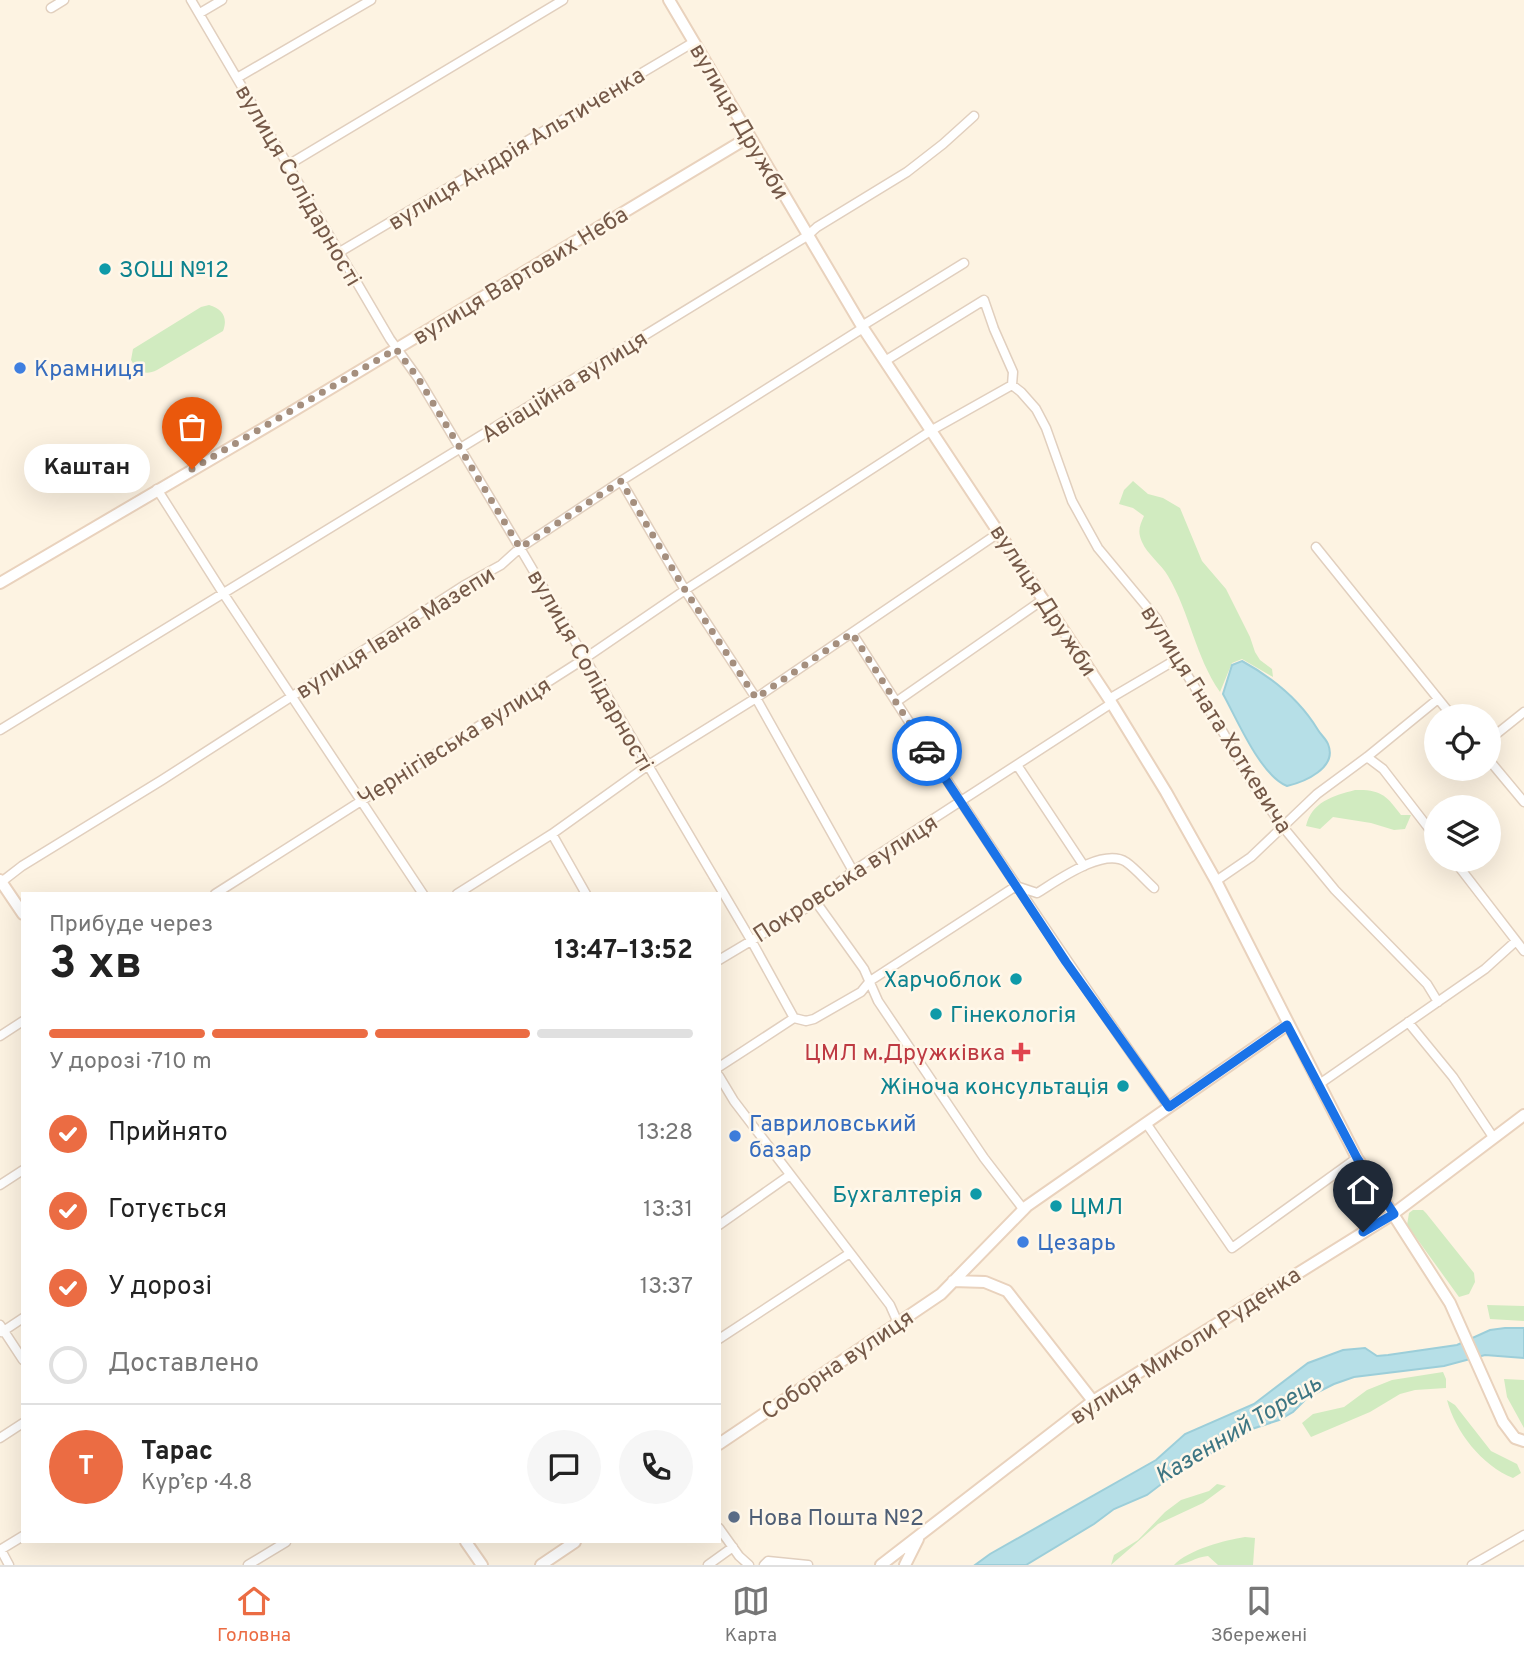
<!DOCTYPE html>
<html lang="uk">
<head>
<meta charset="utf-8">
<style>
  :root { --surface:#fff; --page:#f6f6f6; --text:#222; --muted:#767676; --line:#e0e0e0; --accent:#eb6c43 }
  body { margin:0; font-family:Overpass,sans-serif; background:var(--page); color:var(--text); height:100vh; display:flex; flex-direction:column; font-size:26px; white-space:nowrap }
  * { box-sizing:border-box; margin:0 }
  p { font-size:23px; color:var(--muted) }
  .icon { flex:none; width:38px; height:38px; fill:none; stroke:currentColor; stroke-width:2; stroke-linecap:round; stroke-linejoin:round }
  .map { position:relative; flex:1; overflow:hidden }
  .sheet { position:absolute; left:21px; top:892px; width:700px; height:651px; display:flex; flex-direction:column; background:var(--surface); border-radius:0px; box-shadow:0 7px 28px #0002 }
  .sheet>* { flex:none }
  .tools { position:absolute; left:1424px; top:704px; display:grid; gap:14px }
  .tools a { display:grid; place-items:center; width:77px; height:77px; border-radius:50%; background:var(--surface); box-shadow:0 7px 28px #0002; font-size:35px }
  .pin { position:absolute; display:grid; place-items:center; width:60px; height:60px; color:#fff; margin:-72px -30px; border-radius:50% 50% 50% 0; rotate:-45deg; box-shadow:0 0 7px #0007 }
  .pin .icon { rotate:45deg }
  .courier { position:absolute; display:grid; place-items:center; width:70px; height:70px; margin:-35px; border:5px solid #1a73e8; border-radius:50%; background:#fff; color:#222; box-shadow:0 2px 9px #0007 }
  .bubble { position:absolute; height:49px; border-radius:24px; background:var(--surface); box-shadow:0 7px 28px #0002; font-size:23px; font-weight:700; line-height:49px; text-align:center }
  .overview em { font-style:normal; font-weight:700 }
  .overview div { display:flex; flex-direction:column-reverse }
  .overview { display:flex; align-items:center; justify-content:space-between; height:119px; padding:0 28px }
  h1 { font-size:46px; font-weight:700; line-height:52px }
  .bar { display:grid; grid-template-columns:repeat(4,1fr); gap:10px 7px; align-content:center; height:84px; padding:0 28px }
  .bar i { height:9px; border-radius:5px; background:var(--line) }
  .bar .selected { background:var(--accent) }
  .bar p { grid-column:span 4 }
  .line { display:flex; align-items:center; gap:18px; padding:0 28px; border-top:2px solid var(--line) }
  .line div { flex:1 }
  .round { display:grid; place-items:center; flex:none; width:74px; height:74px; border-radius:37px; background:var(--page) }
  ol { padding:0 28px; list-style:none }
  li { display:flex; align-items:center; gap:21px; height:77px }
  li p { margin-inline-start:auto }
  li .icon { padding:7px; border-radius:50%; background:var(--accent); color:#fff; stroke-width:4 }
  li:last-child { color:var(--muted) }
  li i { width:38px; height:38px; border:4px solid var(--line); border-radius:50% }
  .menu { display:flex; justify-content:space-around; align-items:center; height:98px; border-top:2px solid var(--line); background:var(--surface); font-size:19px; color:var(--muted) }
  .menu a { display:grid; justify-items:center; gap:4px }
  .menu .selected { color:var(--accent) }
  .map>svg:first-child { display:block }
</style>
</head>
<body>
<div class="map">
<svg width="1524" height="1565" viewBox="0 0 1524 1565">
  <rect width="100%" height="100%" fill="#fdf3e2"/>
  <path fill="#d1ebc0" d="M209,305C223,309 228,318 223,331L157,370C145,376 138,372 131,360L133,349L201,307Z
    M1133,481L1148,494L1163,498L1180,508L1202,561L1226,589L1250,637L1255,652L1260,660L1272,669L1273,677L1242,659L1232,663L1220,692C1195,656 1190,613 1168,576C1161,564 1147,554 1142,542C1137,531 1140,525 1144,516L1133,508L1119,504L1124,490Z
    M1355,790C1381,789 1387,796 1401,815H1411L1405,829L1394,830L1371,823L1333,817L1320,829L1306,826C1312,802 1332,796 1355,790Z
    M1413,1210H1423L1426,1213L1474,1273L1475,1282L1469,1294L1459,1297L1407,1225L1409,1213Z
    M1487,1305L1524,1306V1321L1490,1319Z
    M1443,1372L1446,1379V1388L1415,1390L1400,1394L1370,1412L1311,1437L1302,1423L1313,1414L1344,1407L1367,1390L1392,1380Z
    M1504,1379L1524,1380V1428L1507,1397Z
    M1447,1400L1455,1405L1491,1451L1517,1464L1521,1473L1513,1478C1482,1466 1455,1431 1447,1400Z
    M1217,1484L1226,1486L1203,1503L1158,1524L1111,1565L1114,1555L1138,1540L1165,1512L1181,1500L1209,1491Z
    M1245,1537L1255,1538L1253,1565H1218L1208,1556C1195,1557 1187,1565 1174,1565C1188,1550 1225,1540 1245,1537Z"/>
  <path fill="#b6dfe7" stroke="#9cced9" stroke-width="2" d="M1242,661C1273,678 1300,700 1318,730C1321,735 1326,739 1328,744C1338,768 1304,782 1287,786C1260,775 1237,719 1223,694L1232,665Z
    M1505,1328H1524V1358L1485,1355L1444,1366L1354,1377L1334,1384L1308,1397L1293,1412L1279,1420L1252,1429L1232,1443L1185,1466L1147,1495L1114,1509L1094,1524L1026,1565H975L990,1554L1156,1460L1185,1434L1254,1404L1308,1363L1343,1350L1365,1348L1377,1356L1388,1355L1457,1345L1490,1330Z"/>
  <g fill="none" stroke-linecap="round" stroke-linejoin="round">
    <g stroke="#e1cfbe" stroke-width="11">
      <path id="street" d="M191,0L390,339L418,378L520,548L751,940L794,1018
        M51,8L64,0
        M200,13L222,0
        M237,78L371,0
        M288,165L563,0
        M338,253L694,42
        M885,361L984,300L994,329L1013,372L1012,385L1021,392L1036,409L1046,428L1072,501L1098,548L1157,619L1177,659L1220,727L1255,788L1283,827L1335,890L1427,984L1438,1002
        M621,481L685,590L756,698L853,871
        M157,489L223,593L423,894
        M1316,547L1452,716
        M852,633C954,793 1059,952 1169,1107
        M1109,699L1177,659
        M896,702L1044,599
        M0,730L807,236L817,227L907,172L943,144L974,116
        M1489,740L1524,712
        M1367,757L1383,769L1437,839
        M1489,760L1524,802
        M1017,765L1084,866
        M552,834L586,894
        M1453,859L1524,951
        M1216,881L1251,857L1317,794L1367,757L1438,699
        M0,883L22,866L162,780L463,586L501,565L520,548L621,481L863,328L865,324L964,263
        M215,894L584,659L685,590L932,430L1012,385
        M457,894L552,834L647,766L756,698L1000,532
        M816,902L864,969L878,1001L984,1158L1024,1210
        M719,960L816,902L853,871L1112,703
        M1408,1022L1453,1077L1493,1137
        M0,1036L23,1021
        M719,1067L794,1018L806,1021L814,1019L861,992L870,981L1016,886L1037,893C1057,881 1103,847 1126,862C1136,869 1145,880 1154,888
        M719,1076L734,1101L890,1305L898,1323
        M1318,1085L1485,969L1516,941
        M1146,1123L1232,1248L1357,1158
        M0,1185L23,1170
        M719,1225L790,1175
        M0,1325L23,1360
        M2,1332L23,1318
        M719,1339L850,1253
        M0,1438L23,1423
        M719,1528L739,1556L749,1565
        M0,1550L23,1536
        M1,1550L9,1565
        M248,1565L286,1542
        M708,1565L733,1547
        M764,1565L768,1561L808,1565
        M1472,1565L1524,1535"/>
    </g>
    <g stroke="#e9d2bd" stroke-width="14">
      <path id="secondary" d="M669,0L863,328L1109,699L1166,792L1216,881L1357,1158L1450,1303L1503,1422L1515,1438L1524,1441
        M0,583L283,417L749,137
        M0,880L23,914
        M953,1281L985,1282L1007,1291L1093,1401
        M719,1444L941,1294L1027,1206L1287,1025
        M466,1542L482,1565
        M541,1565L575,1542
        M881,1565L1093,1401L1393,1214L1524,1115
        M905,1565L918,1539"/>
    </g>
    <use href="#street" stroke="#fff" stroke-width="8"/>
    <use href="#secondary" stroke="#fff" stroke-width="10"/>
  </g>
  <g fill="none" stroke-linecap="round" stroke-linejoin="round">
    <path stroke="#a58f7e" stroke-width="7" stroke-dasharray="0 12.6" d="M192,469L396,349L418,378L520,548L621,481L685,590L756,698L852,633L927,751"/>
    <path stroke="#1a73e8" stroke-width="9" d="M927,751L1066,962L1169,1107L1287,1025L1357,1158L1394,1214L1363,1232"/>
  </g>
  <g fill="#0f9aa8" stroke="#fff7e9" stroke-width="2.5">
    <circle cx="105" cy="269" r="7"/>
    <circle cx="1016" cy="979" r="7"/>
    <circle cx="936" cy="1014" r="7"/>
    <circle cx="1123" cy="1086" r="7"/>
    <circle cx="976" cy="1194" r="7"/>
    <circle cx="1056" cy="1206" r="7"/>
  </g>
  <g fill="#3f7fe0" stroke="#fff7e9" stroke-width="2.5">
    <circle cx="20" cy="368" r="7"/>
    <circle cx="735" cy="1136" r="7"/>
    <circle cx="1023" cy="1242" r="7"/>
  </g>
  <path fill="#e0444e" stroke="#fff7e9" stroke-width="2.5" d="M1017.5 1041.5h7v7h7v7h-7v7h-7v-7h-7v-7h7z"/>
  <circle fill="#5c6f8a" stroke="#fff7e9" stroke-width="2.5" cx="734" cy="1517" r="7"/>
  <g text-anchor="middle" stroke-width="5" stroke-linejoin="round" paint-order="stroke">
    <g font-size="23" fill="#755948" stroke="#fff7e9">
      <text transform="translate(740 121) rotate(60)" y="8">вулиця Дружби</text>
      <text transform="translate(516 148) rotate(-31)" y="8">вулиця Андрія Альтиченка</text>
      <text transform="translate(299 185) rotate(60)" y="8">вулиця Солідарності</text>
      <text transform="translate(520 275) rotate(-31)" y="8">вулиця Вартових Неба</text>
      <text transform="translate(564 386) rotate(-32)" y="8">Авіаційна вулиця</text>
      <text transform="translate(1044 600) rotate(57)" y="8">вулиця Дружби</text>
      <text transform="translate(395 632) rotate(-32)" y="8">вулиця Івана Мазепи</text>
      <text transform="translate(591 670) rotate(60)" y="8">вулиця Солідарності</text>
      <text transform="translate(1217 719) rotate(58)" y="8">вулиця Гната Хоткевича</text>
      <text transform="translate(454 741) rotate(-32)" y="8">Чернігівська вулиця</text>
      <text transform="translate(845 878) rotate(-33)" y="8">Покровська вулиця</text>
      <text transform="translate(1185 1345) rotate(-33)" y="8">вулиця Миколи Руденка</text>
      <text transform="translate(837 1364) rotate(-34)" y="8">Соборна вулиця</text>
    </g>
    <g font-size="23" fill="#0d838f" stroke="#fff7e9" text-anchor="start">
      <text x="119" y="277">ЗОШ №12</text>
      <text x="1002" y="987" text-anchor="end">Харчоблок</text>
      <text x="950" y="1022">Гінекологія</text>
      <text x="1109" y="1094" text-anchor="end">Жіноча консультація</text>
      <text x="962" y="1202" text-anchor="end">Бухгалтерія</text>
      <text x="1070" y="1214">ЦМЛ</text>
    </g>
    <g font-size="23" fill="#366cbe" stroke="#fff7e9" text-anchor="start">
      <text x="34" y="376">Крамниця</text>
      <text x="749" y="1131">Гавриловський<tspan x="749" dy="26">базар</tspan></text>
      <text x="1037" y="1250">Цезарь</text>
    </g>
    <g font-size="23" fill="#be3a42" stroke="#fff7e9" text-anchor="end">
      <text x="1005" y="1060">ЦМЛ м.Дружківка</text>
    </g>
    <g font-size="23" fill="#4e5e75" stroke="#fff7e9" text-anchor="start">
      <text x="748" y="1525">Нова Пошта №2</text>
    </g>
    <g font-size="24" font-style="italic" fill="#3e7683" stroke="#fff7e9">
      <text transform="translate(1238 1429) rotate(-31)" y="8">Казенний Торець</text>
    </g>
  </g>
</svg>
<div class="tools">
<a><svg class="icon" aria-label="locate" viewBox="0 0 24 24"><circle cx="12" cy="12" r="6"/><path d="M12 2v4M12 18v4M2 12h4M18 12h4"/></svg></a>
<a><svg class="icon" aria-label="layers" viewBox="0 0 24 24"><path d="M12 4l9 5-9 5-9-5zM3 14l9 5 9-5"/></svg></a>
</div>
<div class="pin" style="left:192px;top:469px;background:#ea580c"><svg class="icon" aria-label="bag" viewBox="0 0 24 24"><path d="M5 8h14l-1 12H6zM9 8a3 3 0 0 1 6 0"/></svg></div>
<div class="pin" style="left:1363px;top:1232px;background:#1f2937"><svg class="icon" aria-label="home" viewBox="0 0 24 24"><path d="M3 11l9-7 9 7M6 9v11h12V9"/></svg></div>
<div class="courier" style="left:927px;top:751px"><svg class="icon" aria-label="car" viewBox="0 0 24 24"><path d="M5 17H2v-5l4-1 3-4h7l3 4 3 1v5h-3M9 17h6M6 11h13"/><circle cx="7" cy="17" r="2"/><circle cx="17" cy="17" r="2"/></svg></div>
<div class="bubble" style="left:24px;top:444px;width:126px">Каштан</div>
<section class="sheet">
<div class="overview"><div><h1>3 хв</h1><p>Прибуде через</p></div><em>13:47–13:52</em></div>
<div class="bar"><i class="selected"></i><i class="selected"></i><i class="selected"></i><i></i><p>У дорозі · 710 m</p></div>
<ol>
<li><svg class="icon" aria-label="check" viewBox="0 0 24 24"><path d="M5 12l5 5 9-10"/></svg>Прийнято<p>13:28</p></li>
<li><svg class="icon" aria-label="check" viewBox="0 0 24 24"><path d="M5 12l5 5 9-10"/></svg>Готується<p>13:31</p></li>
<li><svg class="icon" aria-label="check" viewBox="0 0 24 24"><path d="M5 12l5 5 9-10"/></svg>У дорозі<p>13:37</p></li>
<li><i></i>Доставлено</li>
</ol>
<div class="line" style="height:126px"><b class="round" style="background:var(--accent);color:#fff">Т</b><div><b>Тарас</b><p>Кур’єр · 4.8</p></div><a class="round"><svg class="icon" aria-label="chat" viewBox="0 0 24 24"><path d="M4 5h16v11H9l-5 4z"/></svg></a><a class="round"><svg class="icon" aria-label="phone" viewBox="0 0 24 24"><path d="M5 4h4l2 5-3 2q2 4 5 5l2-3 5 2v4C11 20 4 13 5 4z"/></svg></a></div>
</section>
</div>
<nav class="menu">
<a class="selected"><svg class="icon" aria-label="home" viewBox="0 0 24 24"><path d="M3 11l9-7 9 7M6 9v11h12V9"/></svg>Головна</a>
<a><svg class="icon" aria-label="map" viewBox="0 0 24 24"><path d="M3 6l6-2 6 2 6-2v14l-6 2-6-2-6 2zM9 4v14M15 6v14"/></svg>Карта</a>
<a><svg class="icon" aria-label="saved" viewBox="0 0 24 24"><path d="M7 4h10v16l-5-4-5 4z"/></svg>Збережені</a>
</nav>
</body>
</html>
